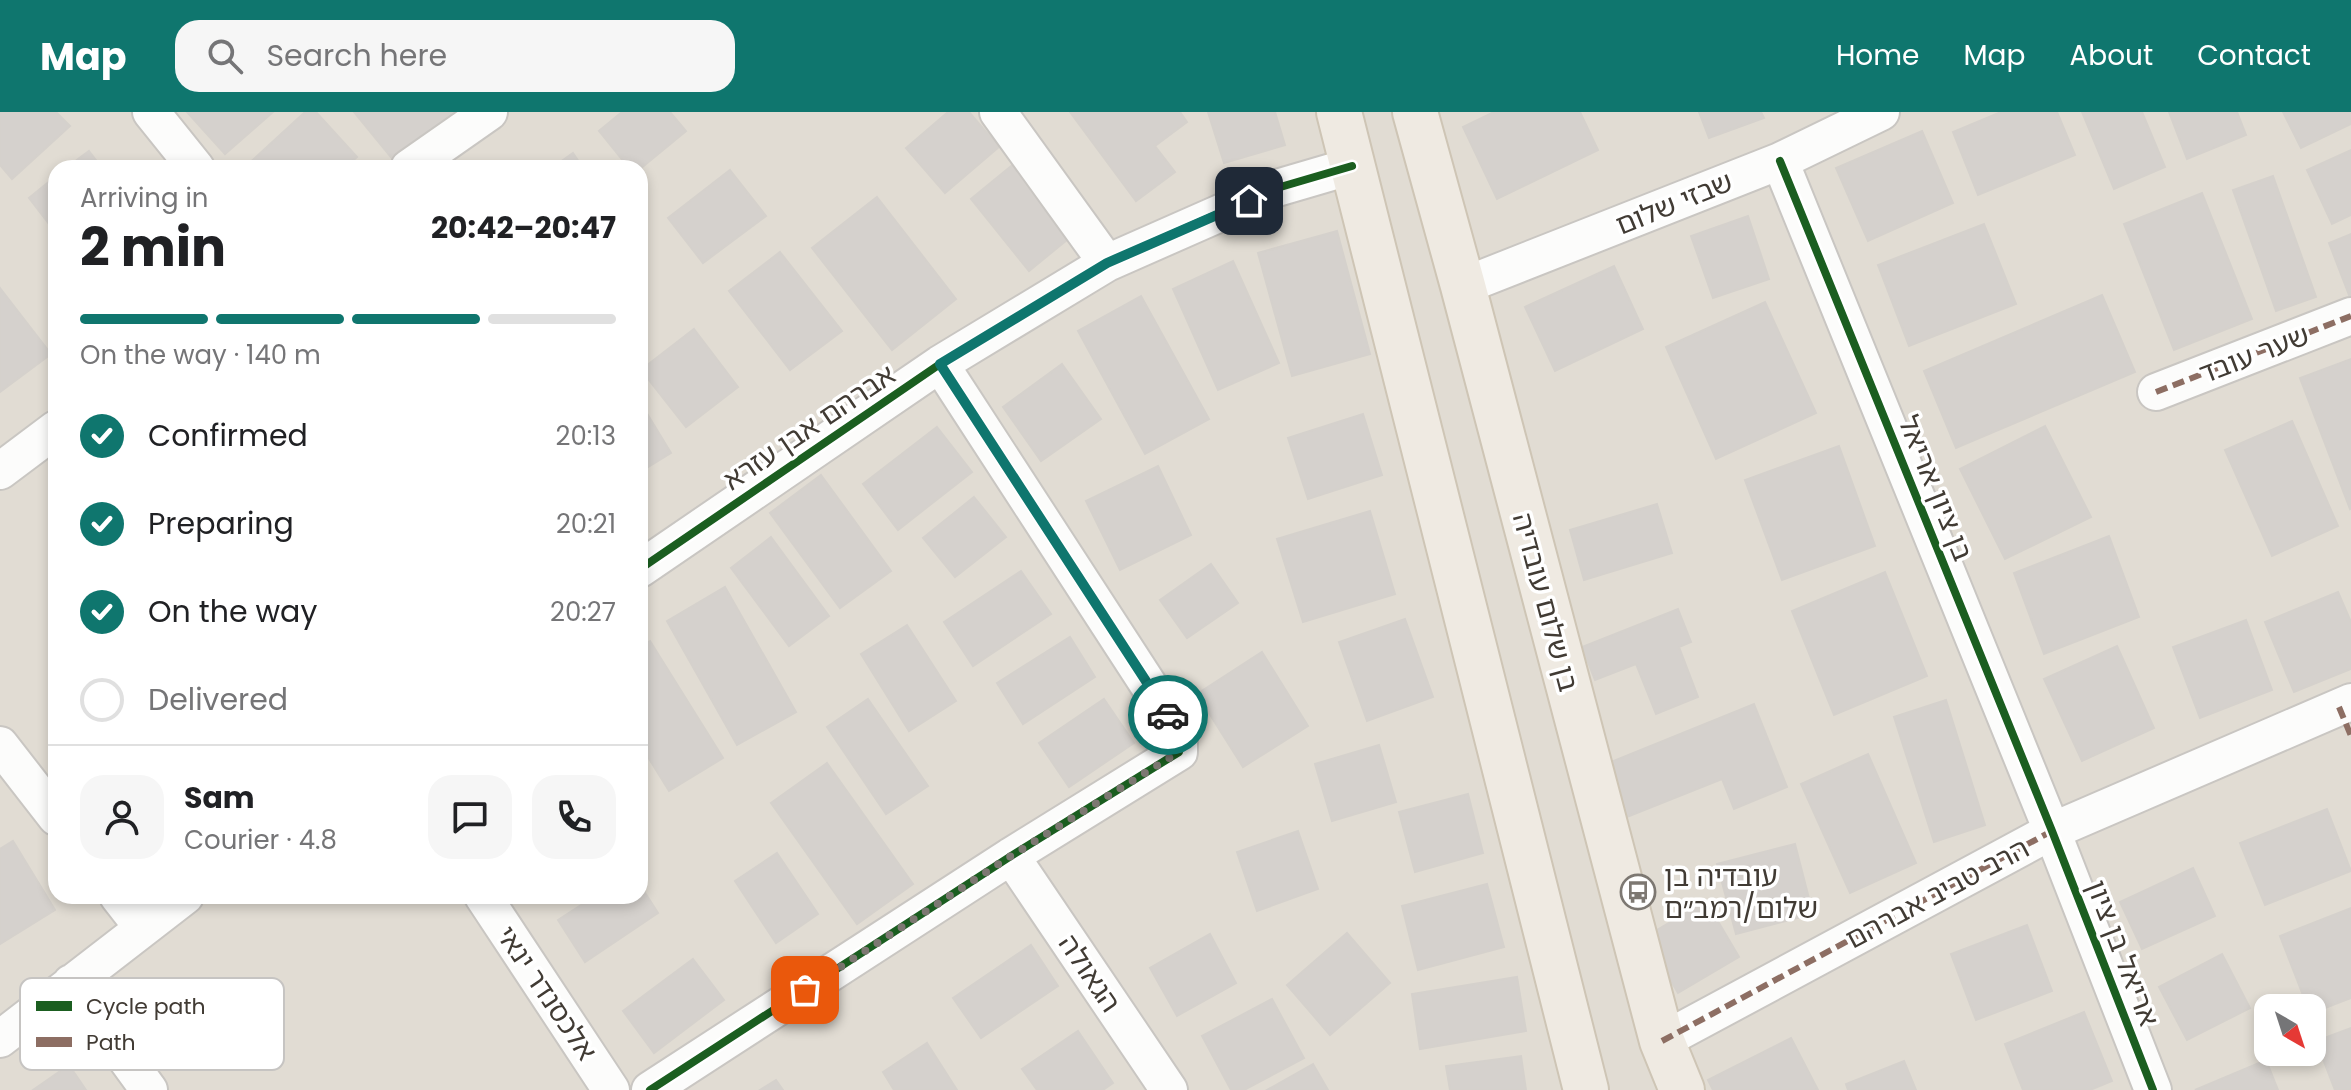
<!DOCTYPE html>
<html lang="en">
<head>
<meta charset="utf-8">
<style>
  :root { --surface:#fff; --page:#f6f6f6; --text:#202124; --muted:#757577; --line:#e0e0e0; --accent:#0f766e }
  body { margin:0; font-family:Poppins,"Noto Sans Hebrew",sans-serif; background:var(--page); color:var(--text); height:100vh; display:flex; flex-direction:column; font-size:30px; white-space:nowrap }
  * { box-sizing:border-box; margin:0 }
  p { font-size:26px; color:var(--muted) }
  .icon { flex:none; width:44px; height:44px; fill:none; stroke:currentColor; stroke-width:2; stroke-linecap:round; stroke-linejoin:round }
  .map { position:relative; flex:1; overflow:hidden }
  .sheet { position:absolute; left:48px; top:48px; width:600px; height:744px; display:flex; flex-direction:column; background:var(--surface); border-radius:24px; box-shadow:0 4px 12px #0003 }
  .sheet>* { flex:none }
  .needle { width:52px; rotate:141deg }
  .controls { position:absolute; left:2254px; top:882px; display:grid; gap:16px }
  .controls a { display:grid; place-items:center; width:72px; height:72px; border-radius:16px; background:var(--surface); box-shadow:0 4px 12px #0003; font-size:40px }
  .pin { position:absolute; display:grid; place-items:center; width:68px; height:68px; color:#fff; margin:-34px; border-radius:16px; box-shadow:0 4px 12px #0006 }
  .courier { position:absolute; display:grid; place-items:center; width:80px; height:80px; margin:-40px; border:6px solid #0f766e; border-radius:50%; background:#fff; color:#222; box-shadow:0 2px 10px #0007 }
  .headline em { font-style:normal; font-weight:700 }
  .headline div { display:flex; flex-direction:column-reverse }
  .headline { display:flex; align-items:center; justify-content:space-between; height:136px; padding:0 32px }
  h1 { font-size:52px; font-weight:700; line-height:60px }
  .bar { display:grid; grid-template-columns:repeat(4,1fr); gap:12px 8px; align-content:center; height:96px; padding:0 32px }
  .bar i { height:10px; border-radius:6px; background:var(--line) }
  .bar .on { background:var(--accent) }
  .bar p { grid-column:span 4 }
  .line { display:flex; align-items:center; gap:20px; padding:0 32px; border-top:2px solid var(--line) }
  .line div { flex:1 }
  .round { display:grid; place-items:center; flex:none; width:84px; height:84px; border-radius:24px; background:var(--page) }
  ol { padding:0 32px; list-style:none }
  li { display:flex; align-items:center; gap:24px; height:88px }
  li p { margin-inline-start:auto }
  li .icon { padding:8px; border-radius:50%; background:var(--accent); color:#fff; stroke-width:4 }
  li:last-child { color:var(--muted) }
  li i { width:44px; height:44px; border:4px solid var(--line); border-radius:50% }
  header { display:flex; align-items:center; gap:48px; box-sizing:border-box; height:112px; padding:0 40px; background:var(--accent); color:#fff }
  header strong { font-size:38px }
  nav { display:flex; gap:44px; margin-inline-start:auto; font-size:28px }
  .search { width:560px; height:72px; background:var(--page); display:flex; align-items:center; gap:20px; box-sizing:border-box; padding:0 28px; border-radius:24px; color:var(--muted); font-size:30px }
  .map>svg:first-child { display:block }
</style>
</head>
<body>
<header>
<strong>Map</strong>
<div class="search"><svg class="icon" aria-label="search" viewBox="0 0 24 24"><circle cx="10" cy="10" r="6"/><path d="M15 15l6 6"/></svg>Search here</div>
<nav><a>Home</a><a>Map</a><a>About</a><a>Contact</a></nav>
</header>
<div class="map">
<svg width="2351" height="978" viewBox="0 0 2351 978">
  <rect width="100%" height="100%" fill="#edeae6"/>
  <path fill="#e1dcd3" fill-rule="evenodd" d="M0,0H2351V978H0ZM56,56H640V784H56ZM2268,896H2312V940H2268Z"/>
  <path fill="#d5d1cd" stroke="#d5d1cc" stroke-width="2" d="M0,0H56L70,14L12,67L0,53Z
    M187,0H273L225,42Z
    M305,0H316L357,45L345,56H244Z
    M354,0H456L395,50Z
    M622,0H670L686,19L640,57L629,56L599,19Z
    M948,0H969L999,35L945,81L906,36Z
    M1070,0H1180L1187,10L1155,34L1175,60L1136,89Z
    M1208,0H1275L1285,33L1224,51Z
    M1494,0H1580L1598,38L1497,87L1463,15Z
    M1699,0H1761L1764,6L1709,26Z
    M2001,0H2057L2075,43L1978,83L1953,20Z
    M2082,0H2142L2165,55L2114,77Z
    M2169,0H2237L2246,23L2187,47Z
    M2283,0H2351V12L2301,36Z
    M1922,19L1953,91L1868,129L1836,56Z
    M2351,38V103L2332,112L2307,58Z
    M89,39L102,56H66Z
    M573,41L583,56H552Z
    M1015,51L1073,123L1029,159L971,87Z
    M730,58L766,104L703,151L668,106Z
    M56,64V121L29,86Z
    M2273,64L2316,185L2276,199L2233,78Z
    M2202,81L2252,207L2174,238L2124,112Z
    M877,85L956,187L892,238L812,136Z
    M1748,104L1769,167L1713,186L1691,124Z
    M1984,112L2016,192L1909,234L1878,153Z
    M1337,119L1370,242L1292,264L1258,141Z
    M2351,122V183H2349L2329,131Z
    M780,140L842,219L790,258L729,179Z
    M1233,149L1279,251L1218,278L1173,177Z
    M1614,154L1643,217L1555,259L1525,195Z
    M0,176L51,242L0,280Z
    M2102,183L2135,260L1956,336L1924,259Z
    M1141,184L1209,307L1145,342L1078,219Z
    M1765,190L1816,301L1716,347L1666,235Z
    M694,217L738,275L686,315L641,258Z
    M2351,247V396L2350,397L2300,266Z
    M1062,252L1101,307L1041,349L1003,295Z
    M640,290L671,341L640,360Z
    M1363,302L1382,363L1308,387L1288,326Z
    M2292,309L2338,414L2272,444L2225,338Z
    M2045,314L2091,405L2005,447L1960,357Z
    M937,315L972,360L898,418L863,372Z
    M1839,334L1875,434L1782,468L1745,368Z
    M1158,354L1191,423L1120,458L1086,389Z
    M821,363L891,459L840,496L770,401Z
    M974,385L1006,425L955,465L923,426Z
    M1657,392L1672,441L1584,468L1570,418Z
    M1370,399L1395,482L1303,510L1277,427Z
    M2109,424L2139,505L2044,542L2014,461Z
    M771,425L829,504L789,534L731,456Z
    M1211,452L1238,491L1187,526L1160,488Z
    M1021,459L1051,502L973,554L944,510Z
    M1885,460L1927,564L1834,603L1792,499Z
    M725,475L796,600L737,633L667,509Z
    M2338,480L2351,510V557L2294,580L2265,510Z
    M1678,497L1691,530L1679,535L1698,585L1656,602L1636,552L1595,568L1582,535Z
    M1405,507L1433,585L1367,609L1339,530Z
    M2246,508L2272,578L2200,606L2173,535Z
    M907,513L956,589L909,619L861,542Z
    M1070,525L1095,565L1023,612L997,571Z
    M650,529L723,646L669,679L640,632V535Z
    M2117,534L2154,616L2082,649L2044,567Z
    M1262,540L1308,614L1243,655L1197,582Z
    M868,587L928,674L886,702L827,615Z
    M1104,587L1134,631L1069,675L1039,631Z
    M1946,588L1985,713L1934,730L1894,605Z
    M1754,592L1787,675L1734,697L1722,667L1627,705L1606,652Z
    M1379,633L1396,690L1332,709L1315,652Z
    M1868,642L1916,751L1850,781L1801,672Z
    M827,651L913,772L857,812L771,691Z
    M1468,682L1483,741L1415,760L1399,700Z
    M2327,697L2351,759L2265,793L2240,731Z
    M1298,719L1318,777L1257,799L1237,740Z
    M13,729L55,798L0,832V737Z
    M1795,732L1813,802L1736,822L1717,752Z
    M777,741L818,802L776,831L735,769Z
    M2193,756L2215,804L2142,837L2120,790Z
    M1487,772L1504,835L1418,858L1402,794Z
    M640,773L658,801L585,850L558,808L595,784H640Z
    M1706,789L1739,845L1678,881L1645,825Z
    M2351,796V886L2312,901V896H2308L2280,824Z
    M2027,813L2052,879L1976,908L1951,842Z
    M1347,821L1390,871L1330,923L1287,873Z
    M1210,822L1236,871L1177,904L1150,856Z
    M1031,833L1058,874L981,926L953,886Z
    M2222,842L2250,896L2187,928L2159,875Z
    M693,847L724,888L654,941L623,899Z
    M1517,865L1526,919L1420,937L1412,882Z
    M1272,887L1304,946L1244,978H1231L1202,924Z
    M2084,900L2112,969L2090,978H2023L2005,932Z
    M2351,916V978H2335L2316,929Z
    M1078,919L1113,971L1103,978H1037L1022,957Z
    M1791,926L1818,978H1713L1708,968Z
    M927,931L957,978H894L883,960Z
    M1521,944L1526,978H1450L1446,954Z
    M2266,948L2278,978H2195Z
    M1904,949L1916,978H1848L1846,972Z
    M1313,952L1328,978H1267Z
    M69,953L86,978H33L43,971Z
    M776,968L783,978H760Z"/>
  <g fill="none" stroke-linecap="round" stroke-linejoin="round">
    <g stroke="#c9c6c2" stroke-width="40">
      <path id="minor" d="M151,0L196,56
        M998,0L1107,151
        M1780,49L2052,719L2153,978
        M409,56L489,0
        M1463,174L1780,49L1881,0
        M2156,280L2351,204
        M0,359L56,317
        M640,457L940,252L1107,151L1277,76L1352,54
        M0,633L56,705
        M1011,744L1169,978
        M118,784L143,816
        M483,784L611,978
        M71,871L149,978
        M0,927L185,784
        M1662,929L2052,719L2351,590
        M650,978L1011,744L1179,640V620L940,252"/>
    </g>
    <g stroke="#cec5b5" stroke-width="48">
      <path id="major" d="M1339,0L1586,978
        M1415,0L1463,174L1662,929L1682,978"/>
    </g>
    <use href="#minor" stroke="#fcfcfb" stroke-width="36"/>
    <use href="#major" stroke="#efeae2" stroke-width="44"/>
    <path stroke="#8d6e63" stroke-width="6" stroke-dasharray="12 6" stroke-linecap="butt" d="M2156,280L2351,204
      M2339,595L2351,624
      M1662,929L2052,719"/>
    <g stroke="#fff" stroke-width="13">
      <path id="cycleway" d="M1780,49L2052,719L2153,978
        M640,457L940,252L1107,151L1277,76L1352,54
        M650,978L1011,744L1179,640V620L940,252"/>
    </g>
    <use href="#cycleway" stroke="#1b5e20" stroke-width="8"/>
  </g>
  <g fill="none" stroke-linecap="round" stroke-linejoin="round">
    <path stroke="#7d7872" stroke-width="8" stroke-dasharray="0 14.4" d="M805,878L1011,744L1179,640V620L1168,603"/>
    <path stroke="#0f766e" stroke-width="10" d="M1168,603L940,252L1107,151L1249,89"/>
  </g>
  <defs>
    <g id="bus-ring" transform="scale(1.8)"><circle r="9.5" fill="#fff" stroke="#7d7872" stroke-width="1.5"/><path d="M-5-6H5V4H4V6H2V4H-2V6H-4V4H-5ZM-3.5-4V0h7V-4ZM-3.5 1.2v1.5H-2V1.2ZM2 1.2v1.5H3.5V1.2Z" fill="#7d7872"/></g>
  </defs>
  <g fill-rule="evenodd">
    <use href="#bus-ring" x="1638" y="780"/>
  </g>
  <g text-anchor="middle" stroke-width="7" stroke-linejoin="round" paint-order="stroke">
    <g font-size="28" fill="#413b34" stroke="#fff">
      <text transform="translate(1674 91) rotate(-22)" y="10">שבזי שלום</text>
      <text transform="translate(2254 242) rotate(-21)" y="10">שער עובד</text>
      <text transform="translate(809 315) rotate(-34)" y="10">אברהם אבן עזרא</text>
      <text transform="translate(1936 376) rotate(68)" y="10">בן ציון אריאל</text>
      <text transform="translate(1546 490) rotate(75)" y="10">בן שלום עובדיה</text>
      <text transform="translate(1937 781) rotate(-28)" y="10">הרב טביב אברהם</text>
      <text transform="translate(2123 841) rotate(69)" y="10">אריאל בן ציון</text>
      <text transform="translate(1090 861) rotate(56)" y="10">הגאולה</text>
      <text transform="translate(547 881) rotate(56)" y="10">אלכסנדר ינאי</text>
    </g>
    <g font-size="28" fill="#413b34" stroke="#fff" text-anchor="start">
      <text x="1664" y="774">עובדיה בן<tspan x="1664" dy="32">שלום/רמב״ם</tspan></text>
    </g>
  </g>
  <rect x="20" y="866" width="264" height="92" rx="12" fill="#fff" stroke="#c6c4c2" stroke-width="2"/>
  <rect x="36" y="889" width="36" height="10" fill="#1b5e20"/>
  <rect x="36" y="925" width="36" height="10" fill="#8d6e63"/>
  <g font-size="22" fill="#413b34">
    <text x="86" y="902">Cycle path</text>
    <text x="86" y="938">Path</text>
  </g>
</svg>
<div class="controls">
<a><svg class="needle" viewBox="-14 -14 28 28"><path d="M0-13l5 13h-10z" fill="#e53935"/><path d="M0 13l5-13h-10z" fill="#757577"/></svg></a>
</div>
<div class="pin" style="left:805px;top:878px;background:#ea580c"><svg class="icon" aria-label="bag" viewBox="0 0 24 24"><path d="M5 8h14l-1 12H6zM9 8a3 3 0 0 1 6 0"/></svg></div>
<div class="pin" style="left:1249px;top:89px;background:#1f2937"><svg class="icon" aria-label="home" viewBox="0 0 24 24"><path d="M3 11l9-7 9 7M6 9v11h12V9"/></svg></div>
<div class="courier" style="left:1168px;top:603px"><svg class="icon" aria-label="car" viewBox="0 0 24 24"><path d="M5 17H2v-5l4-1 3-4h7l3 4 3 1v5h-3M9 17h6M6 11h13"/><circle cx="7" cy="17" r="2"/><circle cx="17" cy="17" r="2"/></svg></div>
<section class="sheet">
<div class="headline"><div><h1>2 min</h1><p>Arriving in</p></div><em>20:42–20:47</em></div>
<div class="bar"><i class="on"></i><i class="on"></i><i class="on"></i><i></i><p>On the way · 140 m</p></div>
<ol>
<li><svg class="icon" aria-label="check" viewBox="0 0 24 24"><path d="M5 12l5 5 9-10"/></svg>Confirmed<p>20:13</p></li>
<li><svg class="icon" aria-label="check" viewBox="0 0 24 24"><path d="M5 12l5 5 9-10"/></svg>Preparing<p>20:21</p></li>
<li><svg class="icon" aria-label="check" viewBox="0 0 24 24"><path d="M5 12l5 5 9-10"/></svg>On the way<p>20:27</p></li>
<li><i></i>Delivered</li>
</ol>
<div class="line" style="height:144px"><a class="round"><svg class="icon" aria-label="person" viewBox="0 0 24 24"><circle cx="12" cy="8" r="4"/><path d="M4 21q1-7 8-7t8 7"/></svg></a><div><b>Sam</b><p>Courier · 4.8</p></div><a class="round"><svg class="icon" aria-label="chat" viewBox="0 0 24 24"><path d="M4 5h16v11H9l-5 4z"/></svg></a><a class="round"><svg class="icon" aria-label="phone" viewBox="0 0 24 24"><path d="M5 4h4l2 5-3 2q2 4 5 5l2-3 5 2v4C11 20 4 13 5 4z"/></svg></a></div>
</section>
</div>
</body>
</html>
